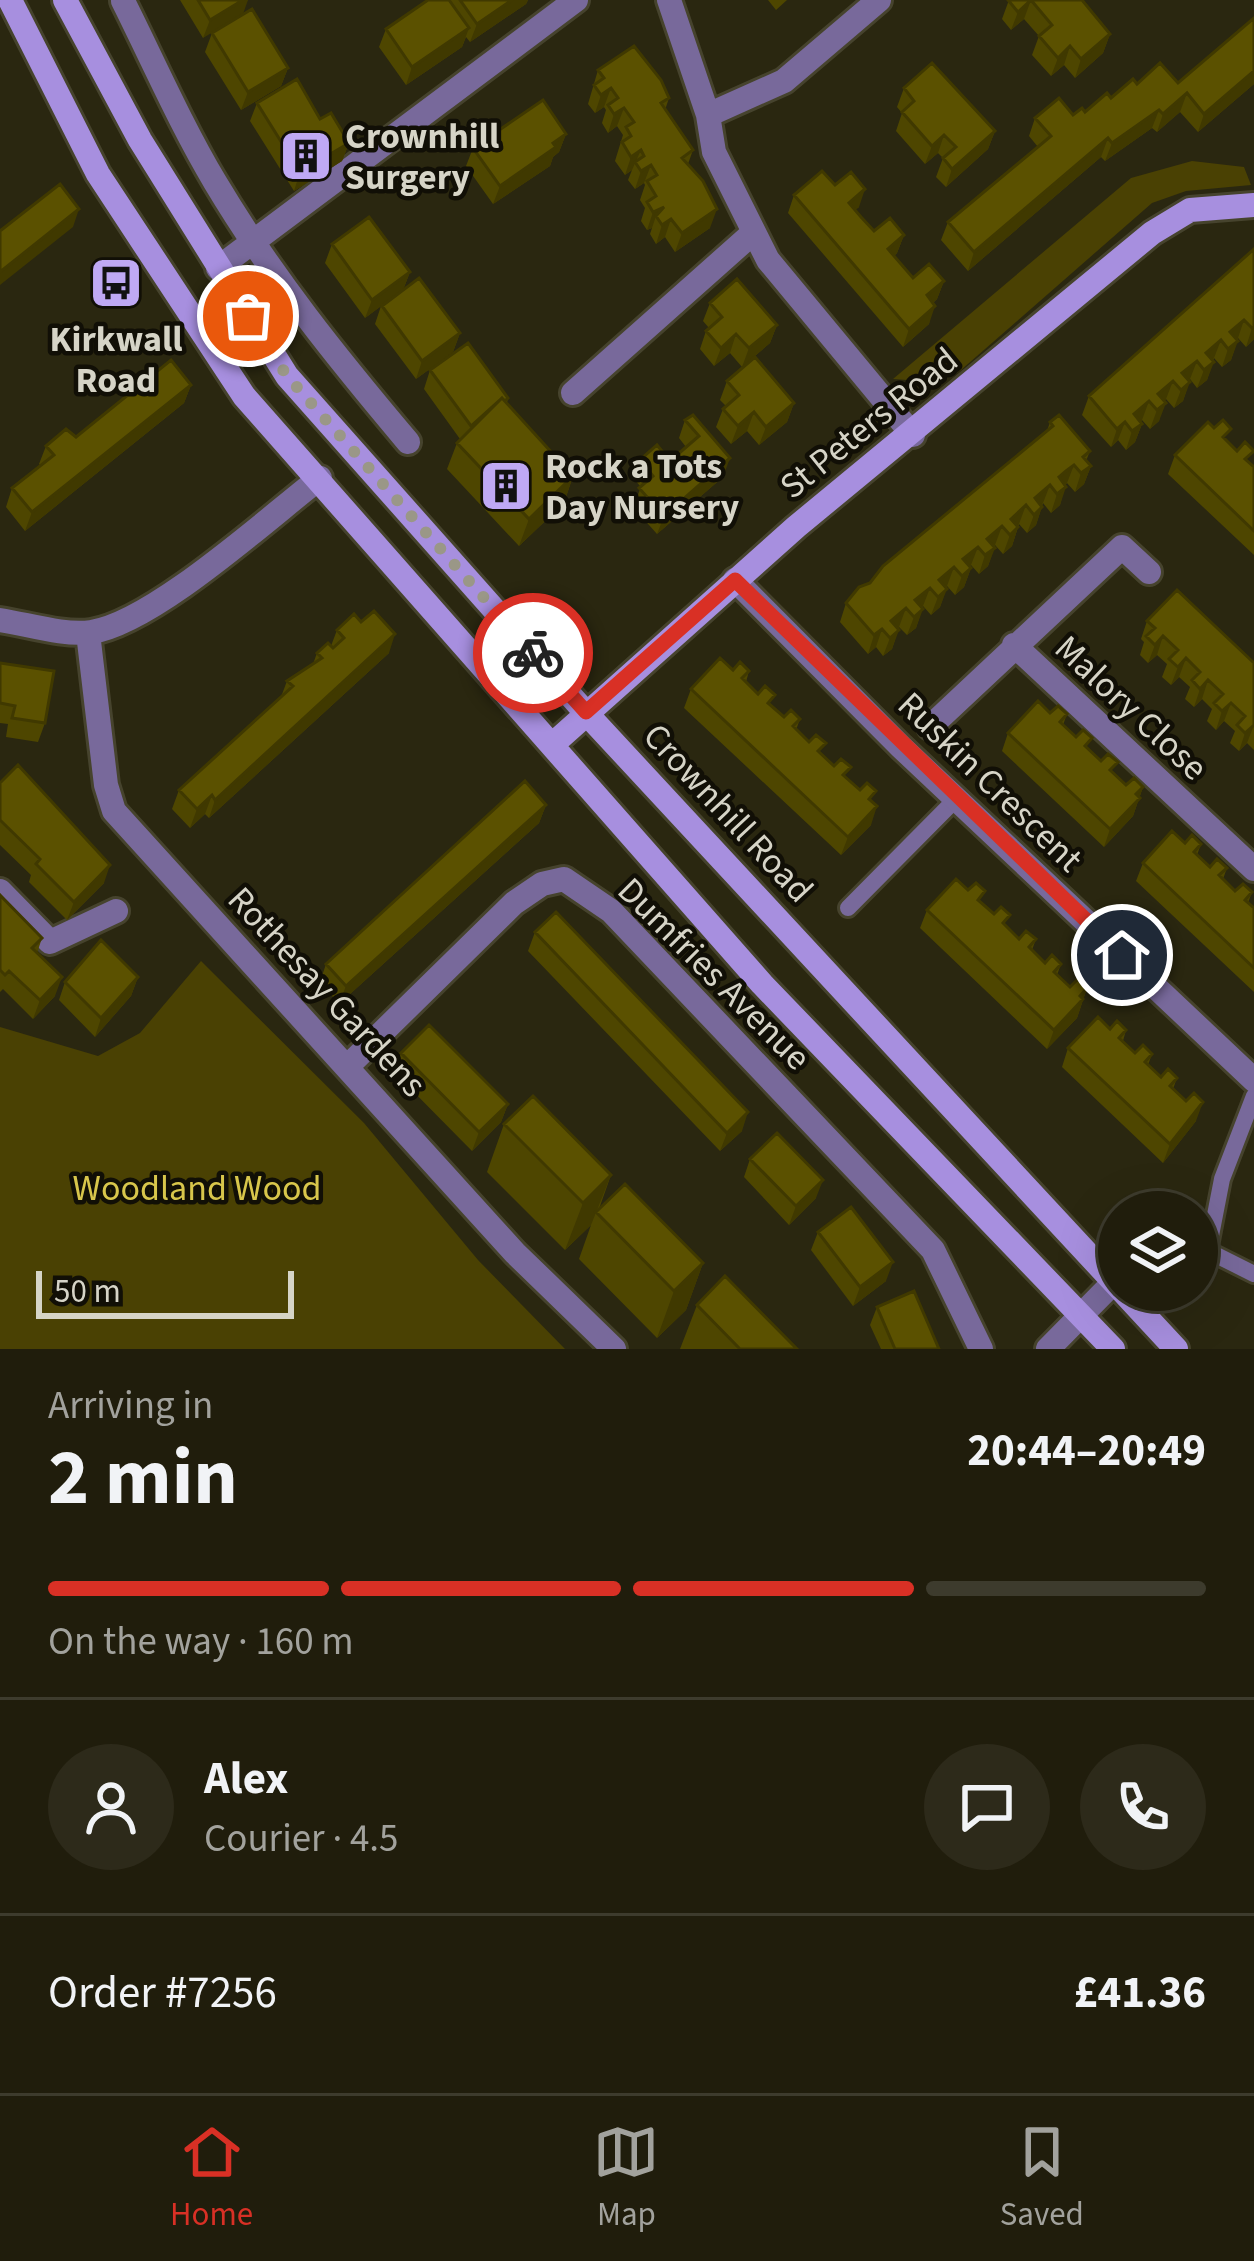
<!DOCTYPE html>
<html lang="en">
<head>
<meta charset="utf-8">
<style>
  :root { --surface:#201d0c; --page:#2d2a1a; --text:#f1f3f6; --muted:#a2a29d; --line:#3d3b2d; --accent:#d93025 }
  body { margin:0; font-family:"Source Sans 3",sans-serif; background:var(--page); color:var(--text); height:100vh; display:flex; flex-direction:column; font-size:45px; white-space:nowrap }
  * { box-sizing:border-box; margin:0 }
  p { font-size:39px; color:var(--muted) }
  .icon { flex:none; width:66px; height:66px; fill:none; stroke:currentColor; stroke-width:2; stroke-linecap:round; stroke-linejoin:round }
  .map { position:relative; height:1349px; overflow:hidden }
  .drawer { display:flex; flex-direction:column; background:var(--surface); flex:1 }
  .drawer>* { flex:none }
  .controls { position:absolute; left:1098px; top:1191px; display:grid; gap:24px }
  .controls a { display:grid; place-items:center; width:120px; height:120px; border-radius:50%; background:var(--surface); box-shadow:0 12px 48px #0002,0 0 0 3px var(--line); font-size:60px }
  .scale { position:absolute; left:36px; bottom:30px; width:258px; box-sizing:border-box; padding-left:12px; border:6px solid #d6d4c7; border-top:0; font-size:33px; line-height:42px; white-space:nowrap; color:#d6d4c7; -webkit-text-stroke:9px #110f06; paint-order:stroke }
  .pin { position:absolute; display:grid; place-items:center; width:102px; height:102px; color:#fff; margin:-51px; border:6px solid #fff; border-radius:50%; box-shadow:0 3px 12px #0007 }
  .courier { position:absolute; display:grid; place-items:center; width:120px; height:120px; margin:-60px; border:9px solid #d93025; border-radius:50%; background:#fff; color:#222; box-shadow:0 3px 15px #0007 }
  .summary em { font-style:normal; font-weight:700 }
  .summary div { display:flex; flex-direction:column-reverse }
  .summary { display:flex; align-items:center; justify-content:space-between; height:204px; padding:0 48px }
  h1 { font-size:78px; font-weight:700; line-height:90px }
  .bar { display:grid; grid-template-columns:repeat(4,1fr); gap:18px 12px; align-content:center; height:144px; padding:0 48px }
  .bar i { height:15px; border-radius:9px; background:var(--line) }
  .bar .current { background:var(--accent) }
  .bar p { grid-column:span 4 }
  .line { display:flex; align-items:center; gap:30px; padding:0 48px; border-top:3px solid var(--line) }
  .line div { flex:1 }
  .round { display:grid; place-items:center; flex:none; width:126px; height:126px; border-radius:63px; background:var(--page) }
  .menu { display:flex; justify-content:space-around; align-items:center; height:168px; border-top:3px solid var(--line); background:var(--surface); font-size:33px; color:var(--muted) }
  .menu a { display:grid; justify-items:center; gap:6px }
  .menu .current { color:var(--accent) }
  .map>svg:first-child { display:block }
</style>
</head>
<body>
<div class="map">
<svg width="1254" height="1349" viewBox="0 0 1254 1349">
  <rect width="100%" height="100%" fill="#2a2710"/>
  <path fill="#4a4103" d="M1192,161L1244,167L1251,185L1186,191L1152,203L961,370L935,382L893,379L1131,178Z
    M201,961L364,1123L478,1260L565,1349H0V1027L98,1056L140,1033Z"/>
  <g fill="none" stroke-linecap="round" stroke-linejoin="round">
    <g stroke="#46432d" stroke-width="22">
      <path id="lane" d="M848,908L956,799
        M1254,1096L1222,1179L1208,1251L1254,1274"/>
    </g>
    <g stroke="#46432d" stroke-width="30">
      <path id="street" d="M669,0L708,115L714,152L768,260L913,435
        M123,1C153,61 181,125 215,182C271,276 338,359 408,442
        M708,115L784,81L879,0
        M218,268L576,0
        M573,393L753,233
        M735,580L901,747L1254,1080
        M0,620C27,624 64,636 91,632C153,623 268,518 320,478
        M88,633L106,785L114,811L515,1253L614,1349
        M1014,645L1254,869
        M930,727L1122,547L1149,572
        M0,891L50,942L116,911
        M349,1065L514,903L542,884L564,879L611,911L933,1250L981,1349
        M1048,1349L1113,1283"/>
    </g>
    <g stroke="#46432d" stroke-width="30">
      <path id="secondary" d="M10,0L98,174L244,396L762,984L1113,1349
        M65,0L140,140L287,376L586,713L1176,1349
        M553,744L796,527L1152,233L1190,210L1254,205"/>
    </g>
    <use href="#lane" stroke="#78699b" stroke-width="16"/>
    <use href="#street" stroke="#78699b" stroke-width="24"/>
    <use href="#secondary" stroke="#a78fdf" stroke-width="24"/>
  </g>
  <path fill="#4e4600" d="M180,0H248L203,38Z
    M428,0H528L526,4L470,42L466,37L462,47L406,85L379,47L386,29Z
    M768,0H787L776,10Z
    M1009,0H1082L1110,34L1103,53L1075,78L1064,65L1051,76L1032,55L1039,36L1024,19L1011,30L1002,19Z
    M1254,18V84L1198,132L1180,112L1157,132L1152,128L1105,161L1101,157L968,271L941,240L948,222L1038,147L1029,136L1035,118L1085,112L1137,84L1178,83Z
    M212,33L288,68L281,86L241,110L205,52Z
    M598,70L669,98L665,110L693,150L688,164L710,228L675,252L665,237L656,244L650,234L652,228L647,230L641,221L645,208L640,200L645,185L644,183L635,189L628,180L632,170L625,175L615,161L623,135L617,126L608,133L602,123L606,110L604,107L595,113L588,104Z
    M904,88L995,131L988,149L946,187L936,177L943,158L938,153L925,164L896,131L902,113L897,107Z
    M257,103L320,119L349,143L342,161L294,191L250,121Z
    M566,134L559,152L553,157L550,166L493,204L466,166L473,148Z
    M835,185L859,207L855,210L874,231L904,235L897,253L894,256L913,278L944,281L937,299L933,303L929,324L903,347L788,213L794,195Z
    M332,244L410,272L403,290L460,333L453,352L416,379L375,324L381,306L365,318L325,263Z
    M1254,249V339L1246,347L1238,338L1231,360L1222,367L1214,358L1207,380L1197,388L1190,379L1183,401L1174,408L1166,399L1164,401L1159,421L1150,429L1142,420L1140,422L1142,424L1135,442L1126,450L1118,440L1111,447L1082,415L1089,396Z
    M710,303L777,325L770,343L742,367L730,353L714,366L700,349L706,331L709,328L703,321Z
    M430,370L508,398L507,403L573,476L564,503L519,546L447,469L457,443L460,439L424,389Z
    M727,381L794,403L787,422L759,445L747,431L731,444L716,427L723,409L726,406L720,400Z
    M191,385L184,403L25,531L6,507L12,488L41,466L39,464L46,446L76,437Z
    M693,415L723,477L657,534L633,507L641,487L633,478L640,460L670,461L686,447L679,438L685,420Z
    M1050,422L1090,451L1086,461L1091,466L1084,484L1075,492L1067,483L1065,485L1060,505L1051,513L1043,503L1036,525L1027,533L1019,524L1012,546L1003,554L995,545L988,566L979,574L971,565L969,567L971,568L964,587L955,595L947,586L940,607L931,615L923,606L916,628L907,635L899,627L892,649L883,656L876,647L868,654L840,622L846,603L1047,431Z
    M1227,441L1254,467V555L1168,474L1175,455Z
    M1147,621L1254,663V750L1247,743L1239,751L1230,743L1235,731L1224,721L1216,730L1207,721L1212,709L1202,699L1194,707L1185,699L1190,687L1179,677L1171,685L1162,677L1167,664L1157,655L1148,663L1140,655L1144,642L1141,639Z
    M337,630L389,653L209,818L205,814L190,828L172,809L179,790L281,697L287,681L313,664L317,653L331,646Z
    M0,663L45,723L38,742L6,737L8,724L0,723Z
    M733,670L749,671L746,682L784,717L800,719L796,730L872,802L871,825L841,855L684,708L691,689Z
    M1050,713L1067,714L1063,725L1126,785L1143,787L1133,816L1104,847L1002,751L1008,733Z
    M0,783L104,883L67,920L29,882L31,875L0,845Z
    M546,805L539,823L339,1004L320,982L326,964Z
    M1185,843L1201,844L1197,855L1210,867L1227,868L1223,879L1235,891L1252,892L1248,903L1254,908V992L1136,881L1143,863Z
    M0,895L42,938L37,953L55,996L33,1019L3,989L0,992Z
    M981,903L1019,939H1036L1032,950L1045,963L1061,964L1057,975L1070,987L1087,988L1077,1018L1047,1049L920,928L927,910Z
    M535,932L742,1131L720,1151L528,951Z
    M138,977L131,996L95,1037L59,1000L65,982Z
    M1110,1029L1126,1030L1123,1041L1135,1053L1152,1054L1148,1065L1161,1077L1177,1078L1173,1089L1196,1121L1163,1163L1062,1067L1068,1048Z
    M401,1053L508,1104L501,1122L472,1151L394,1072Z
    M504,1124L611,1175L599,1209L703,1263L686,1310L657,1338L579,1259L591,1225L565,1250L487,1172Z
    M750,1159L816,1198L789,1225L744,1177Z
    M818,1232L886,1281L853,1306L811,1250Z
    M697,1305L797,1349H680Z
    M877,1307L939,1349H881L870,1325Z"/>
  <path fill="#403900" d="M243,0H248L243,14L203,38L210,20Z
    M512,0H528L526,4L470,42L477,24Z
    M1031,0L1024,19L1011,30L1018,12Z
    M469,28L462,47L406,85L412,67Z
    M1110,34L1103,53L1075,78L1081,59Z
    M1070,46L1064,65L1051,76L1058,58Z
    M288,68L281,86L241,110L248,92Z
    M1254,71V84L1198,132L1204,114Z
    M611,88L604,107L595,113L601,95Z
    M1187,93L1180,112L1157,132L1163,114Z
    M624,108L617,126L608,133L614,114Z
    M1159,110L1152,128L1105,161L1112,143Z
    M995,131L988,149L946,187L952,169Z
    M566,134L559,152L553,157L550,166L493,204L500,186Z
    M944,135L938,153L925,164L932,146Z
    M1108,138L1101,157L968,271L974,252Z
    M349,143L342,161L294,191L300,172Z
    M641,150L632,170L625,175L631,157Z
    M651,165L644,183L635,189L641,171Z
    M865,189L859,207L842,221L849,203Z
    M664,207L656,216L652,228L647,230L653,212Z
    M79,209L73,227L0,285V272Z
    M717,209L710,228L675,252L682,233Z
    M671,219L665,237L656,244L662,225Z
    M904,235L897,253L882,267L888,249Z
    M410,272L403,290L365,318L372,300Z
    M944,281L937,299L921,313L927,295Z
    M935,306L929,324L903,347L909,329Z
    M1244,320L1238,338L1227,347L1230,332Z
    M777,325L770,343L742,367L749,348Z
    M1254,327V339L1246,347L1252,328Z
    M460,333L453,352L416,379L422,361Z
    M736,334L730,353L714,366L721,348Z
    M1221,340L1214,358L1203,368L1206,353Z
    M1238,341L1231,360L1222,367L1228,349Z
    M1197,361L1190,379L1179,388L1182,373Z
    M1214,362L1207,380L1197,388L1204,370Z
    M1173,381L1166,399L1155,409L1158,394Z
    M1190,382L1183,401L1174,408L1181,390Z
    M191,385L184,403L25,531L32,512Z
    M1149,401L1142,420L1131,429L1134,414Z
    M794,403L787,422L759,445L766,427Z
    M1166,403L1159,421L1150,429L1157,410Z
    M754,412L747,431L731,444L738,426Z
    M1125,422L1118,440L1111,447L1117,429Z
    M1142,424L1135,442L1126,450L1132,431Z
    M730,458L723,477L657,534L664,516Z
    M1074,465L1067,483L1056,492L1059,477Z
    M1091,466L1084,484L1075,492L1081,473Z
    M573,476L564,503L519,546L529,519Z
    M1050,485L1043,503L1032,513L1035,498Z
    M1066,487L1060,505L1051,513L1057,494Z
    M1026,505L1019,524L1008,534L1011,519Z
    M1042,507L1036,525L1027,533L1034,515Z
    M1002,526L995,545L984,554L987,539Z
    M1018,527L1012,546L1003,554L1010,535Z
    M978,547L971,565L960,574L963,559Z
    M995,548L988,566L979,574L985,555Z
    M954,567L947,586L936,595L939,580Z
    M971,568L964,587L955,595L962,576Z
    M930,588L923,606L912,615L915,600Z
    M947,589L940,607L931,615L938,597Z
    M906,608L899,627L888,636L891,621Z
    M923,609L916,628L907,635L914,617Z
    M882,629L876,647L868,654L874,635Z
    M899,630L892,649L883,656L890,638Z
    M395,634L389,653L209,818L215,800Z
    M1163,636L1157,655L1148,663L1155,645Z
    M1186,658L1179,677L1171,685L1178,667Z
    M1208,680L1202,699L1194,707L1200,689Z
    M1231,703L1224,721L1216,730L1222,711Z
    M1254,725L1247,743L1239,751L1245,733Z
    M1143,787L1133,816L1104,847L1110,829Z
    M212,795L205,814L190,828L197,809Z
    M546,805L539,823L339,1004L346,986Z
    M877,806L871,825L841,855L848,837Z
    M110,865L104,883L67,920L74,902Z
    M62,977L55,996L33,1019L40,1000Z
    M138,977L131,996L95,1037L101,1018Z
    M1087,988L1077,1018L1047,1049L1054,1030Z
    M1203,1102L1196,1121L1163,1163L1170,1144Z
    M508,1104L501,1122L472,1151L479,1132Z
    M748,1112L742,1131L720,1151L727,1133Z
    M611,1175L591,1225L565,1250L583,1203Z
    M823,1180L816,1198L789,1225L796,1206Z
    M893,1262L886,1281L853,1306L860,1287Z
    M703,1263L686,1310L657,1338L674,1291Z"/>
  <path fill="#5b5100" stroke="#403900" stroke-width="3" d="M198,0H243L210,20Z
    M428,0H449L469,28L412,67L386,29Z
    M460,0H512L477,24Z
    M1008,0H1082L1110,34L1081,59L1070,46L1058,58L1039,36L1052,25L1031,0L1018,12Z
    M252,9L288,68L248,92L212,33Z
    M1254,18V71L1204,114L1187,93L1163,114L1159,110L1112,143L1108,138L974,252L948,222L1051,136L1035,118L1059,98L1073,115L1082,108L1085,112L1107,93L1111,98L1133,79L1137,84L1160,63L1178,83Z
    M634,46L661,80L669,98L661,103L693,150L682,158L703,181L717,209L682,233L671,219L662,225L656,216L664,207L653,212L647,202L656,196L647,181L657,175L651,165L641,171L635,162L644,156L641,150L631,157L622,142L631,136L626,127L634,122L624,108L614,114L608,105L618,98L611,88L601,95L594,85L604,78L598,70Z
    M932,63L995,131L952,169L943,158L956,147L944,135L932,146L902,112L914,101L904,88Z
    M297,79L320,119L331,113L349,143L300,172L257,103Z
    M543,100L566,134L553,143L556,147L500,186L473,148Z
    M822,171L835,185L851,172L865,189L849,203L861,217L874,231L890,218L904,235L888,249L913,278L929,264L944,281L927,295L935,306L909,329L794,195Z
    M60,184L79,209L0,272V231Z
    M369,217L410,272L372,300L332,244Z
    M1254,249V327L1252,328L1244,320L1230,332L1238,341L1228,349L1221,340L1206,353L1214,362L1204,370L1197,361L1182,373L1190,382L1181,390L1173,381L1158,394L1166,403L1157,410L1149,401L1134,414L1142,424L1132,431L1125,422L1117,429L1089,396Z
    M419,278L460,333L422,361L382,306Z
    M737,279L777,325L749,348L736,334L721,348L706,331L722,317L710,303Z
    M468,343L508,398L505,401L502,398L471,426L430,370Z
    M755,357L794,403L766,427L754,412L738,426L723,409L739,395L727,381Z
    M171,360L191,385L32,512L12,488L54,455L46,446L66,429L76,437Z
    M502,398L573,476L529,519L457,443Z
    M693,415L730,458L664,516L639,488L653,476L640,460L657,445L670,461L699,436L685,420Z
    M1059,415L1090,451L1083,457L1091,466L1081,473L1074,465L1066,471L1059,477L1066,487L1057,494L1050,485L1035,498L1042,507L1034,515L1026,505L1011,519L1018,527L1010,535L1002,526L987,539L995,548L985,555L978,547L963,559L971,568L962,576L954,567L939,580L947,589L938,597L930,588L915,600L923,609L914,617L906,608L891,621L899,630L890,638L882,629L874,635L846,603L859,587L870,583L883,566L1053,426L1050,422Z
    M1223,420L1231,429L1223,437L1237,451L1245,442L1254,451L1245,459L1254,467V531L1175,455L1208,422L1214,428Z
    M1177,590L1254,663V725L1245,733L1237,725L1245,716L1231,703L1222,711L1214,703L1223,694L1208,680L1200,689L1192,680L1200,672L1186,658L1178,667L1169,659L1178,650L1163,636L1155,645L1146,636L1155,628L1147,621Z
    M374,611L395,634L215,800L212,795L197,809L179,790L293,686L287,681L322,658L317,653L328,643L333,648L344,638L337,630L354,614L361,622Z
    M720,658L733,670L740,662L749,671L742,678L758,694L765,686L775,695L768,703L784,717L791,710L800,719L793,726L809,742L816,735L826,743L818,751L834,766L841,759L851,767L843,775L860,790L867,783L876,791L869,799L877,806L848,837L691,689Z
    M0,663L54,671L45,723L12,718L15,706L0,703Z
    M1038,701L1050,713L1058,706L1067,714L1060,722L1076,737L1083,730L1092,738L1085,746L1101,761L1108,754L1118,762L1110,770L1126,785L1134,778L1143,787L1136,794L1140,798L1110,829L1008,733Z
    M18,765L110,865L74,902L36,864L40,859L0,820V783Z
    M525,781L546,805L346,986L326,964Z
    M1172,831L1185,843L1192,835L1201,844L1194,852L1210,867L1217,859L1227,868L1219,875L1235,891L1243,884L1252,892L1245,900L1254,908V968L1143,863Z
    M956,879L968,890L976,883L985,891L978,900L994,914L1001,907L1010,915L1003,923L1019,939L1026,931L1036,939L1029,947L1045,963L1052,955L1061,964L1054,972L1070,987L1078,979L1087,988L1080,996L1083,999L1054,1030L927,910Z
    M0,895L42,938L32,948L62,977L40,1000L9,971L5,975L0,970Z
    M556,912L748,1112L727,1133L535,932Z
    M101,940L138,977L101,1018L65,982Z
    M1098,1017L1110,1029L1117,1021L1126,1030L1119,1038L1135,1053L1143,1045L1152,1054L1145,1062L1161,1077L1168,1069L1177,1078L1170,1086L1186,1101L1194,1093L1203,1102L1170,1144L1068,1048Z
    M429,1025L508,1104L479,1132L401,1053Z
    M533,1096L611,1175L583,1203L504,1124Z
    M777,1133L823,1180L796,1206L750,1159Z
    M625,1184L703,1263L674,1291L596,1212Z
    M851,1207L893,1262L860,1287L818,1232Z
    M725,1276L797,1349H740L697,1305Z
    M914,1291L939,1349H895L877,1307Z"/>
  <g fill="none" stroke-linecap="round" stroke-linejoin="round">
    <path stroke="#9a9787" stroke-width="12" stroke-dasharray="0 21.6" d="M248,316L287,376L533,653"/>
    <path stroke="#d93025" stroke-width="15" d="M533,653L586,712L735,580L1122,955"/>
  </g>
  <defs>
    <g id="building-square" transform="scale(2.7)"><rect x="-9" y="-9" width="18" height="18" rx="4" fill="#bfa9f4" stroke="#110f06"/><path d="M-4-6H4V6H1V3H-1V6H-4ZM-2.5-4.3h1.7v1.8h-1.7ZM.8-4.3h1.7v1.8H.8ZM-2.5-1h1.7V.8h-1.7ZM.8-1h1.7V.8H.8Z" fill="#111"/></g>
    <g id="bus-square" transform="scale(2.7)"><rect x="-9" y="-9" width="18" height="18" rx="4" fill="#bfa9f4" stroke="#110f06"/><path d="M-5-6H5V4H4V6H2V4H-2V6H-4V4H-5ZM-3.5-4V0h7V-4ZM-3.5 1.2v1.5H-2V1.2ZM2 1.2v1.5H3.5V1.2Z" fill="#111"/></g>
  </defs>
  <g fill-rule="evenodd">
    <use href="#building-square" x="306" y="156"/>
    <use href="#bus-square" x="116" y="283"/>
    <use href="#building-square" x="506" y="486"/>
  </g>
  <g text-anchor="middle" stroke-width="9" stroke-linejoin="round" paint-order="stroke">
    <g font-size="36" font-weight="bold" fill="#d6d4c7" stroke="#110f06" text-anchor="start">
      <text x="345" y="148">Crownhill<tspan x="345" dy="41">Surgery</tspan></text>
      <text x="116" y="351" text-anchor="middle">Kirkwall<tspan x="116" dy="41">Road</tspan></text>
      <text x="545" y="478">Rock a Tots<tspan x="545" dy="41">Day Nursery</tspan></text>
    </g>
    <g font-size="36" fill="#d6d4c7" stroke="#110f06">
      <text transform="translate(868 422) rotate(-39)" y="13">St Peters Road</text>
      <text transform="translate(1132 707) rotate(43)" y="13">Malory Close</text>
      <text transform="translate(991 781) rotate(44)" y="13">Ruskin Crescent</text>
      <text transform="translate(729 812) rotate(47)" y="13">Crownhill Road</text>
      <text transform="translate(715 973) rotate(45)" y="13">Dumfries Avenue</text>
      <text transform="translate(328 991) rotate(47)" y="13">Rothesay Gardens</text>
    </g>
    <g font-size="36" fill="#d8c64b" stroke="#110f06">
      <text x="197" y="1200">Woodland Wood</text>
    </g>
  </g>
</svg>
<div class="controls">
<a><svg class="icon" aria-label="layers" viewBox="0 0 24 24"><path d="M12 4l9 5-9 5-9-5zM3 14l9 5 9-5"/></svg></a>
</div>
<div class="scale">50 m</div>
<div class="pin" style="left:248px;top:316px;background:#ea580c"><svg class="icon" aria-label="bag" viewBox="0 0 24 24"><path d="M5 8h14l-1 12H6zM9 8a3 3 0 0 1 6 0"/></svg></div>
<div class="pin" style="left:1122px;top:955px;background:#1f2937"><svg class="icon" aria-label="home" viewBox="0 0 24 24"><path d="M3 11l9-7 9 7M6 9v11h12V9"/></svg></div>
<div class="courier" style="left:533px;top:653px"><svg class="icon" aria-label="bike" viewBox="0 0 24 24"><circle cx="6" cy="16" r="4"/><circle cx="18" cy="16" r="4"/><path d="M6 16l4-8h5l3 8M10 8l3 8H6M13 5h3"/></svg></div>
</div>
<section class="drawer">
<div class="summary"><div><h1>2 min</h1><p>Arriving in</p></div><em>20:44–20:49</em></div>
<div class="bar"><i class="current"></i><i class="current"></i><i class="current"></i><i></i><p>On the way · 160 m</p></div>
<div class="line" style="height:216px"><a class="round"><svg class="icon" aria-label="person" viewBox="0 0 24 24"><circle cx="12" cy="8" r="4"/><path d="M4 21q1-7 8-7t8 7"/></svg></a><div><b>Alex</b><p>Courier · 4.5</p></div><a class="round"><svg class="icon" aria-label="chat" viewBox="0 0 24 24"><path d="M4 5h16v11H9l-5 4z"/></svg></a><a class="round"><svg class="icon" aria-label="phone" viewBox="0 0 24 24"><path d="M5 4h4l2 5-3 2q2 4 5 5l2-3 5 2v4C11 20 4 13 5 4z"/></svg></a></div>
<div class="line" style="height:156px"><div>Order #7256</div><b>£41.36</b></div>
</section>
<nav class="menu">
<a class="current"><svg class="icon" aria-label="home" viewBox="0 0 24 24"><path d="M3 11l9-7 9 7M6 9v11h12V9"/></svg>Home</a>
<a><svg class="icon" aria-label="map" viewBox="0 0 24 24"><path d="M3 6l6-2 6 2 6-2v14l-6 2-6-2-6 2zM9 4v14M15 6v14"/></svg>Map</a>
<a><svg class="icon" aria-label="saved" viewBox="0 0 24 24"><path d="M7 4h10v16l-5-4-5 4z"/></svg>Saved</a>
</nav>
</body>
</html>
